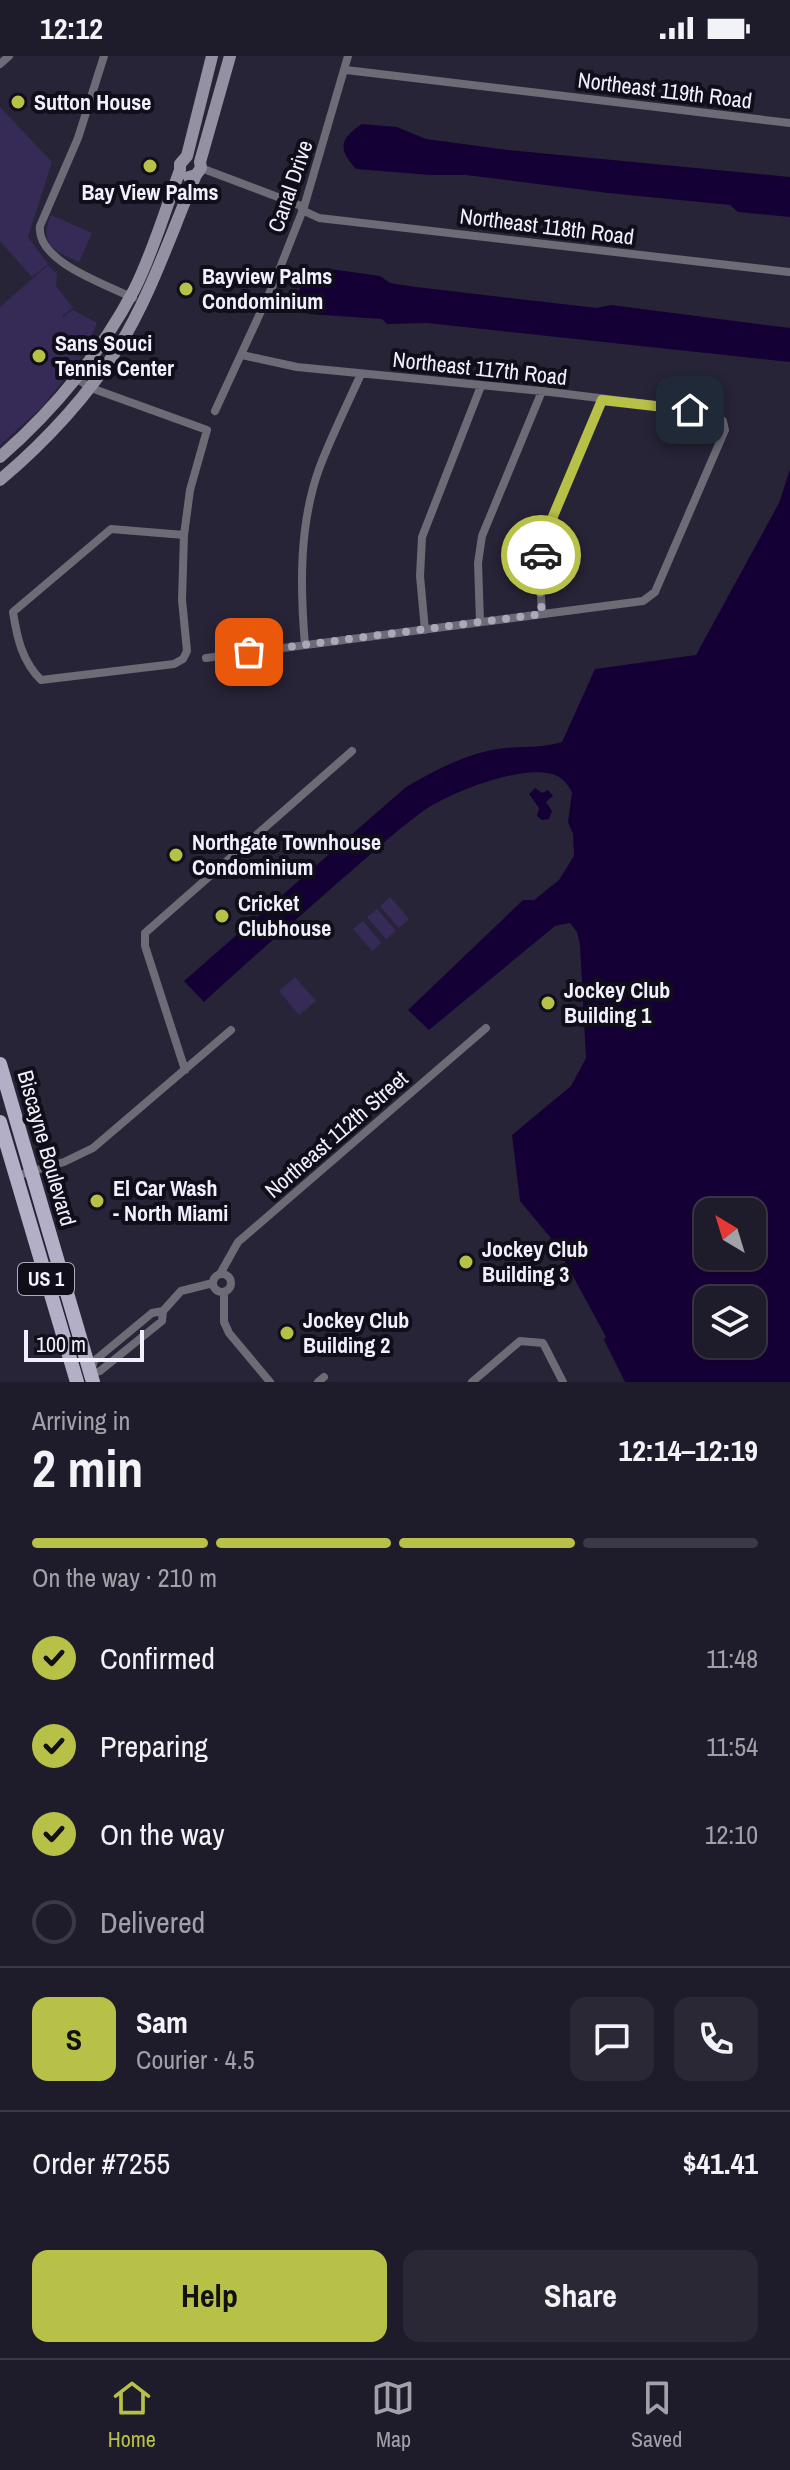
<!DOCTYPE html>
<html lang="en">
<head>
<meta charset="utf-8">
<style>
  :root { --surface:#1e1b2a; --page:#2b2836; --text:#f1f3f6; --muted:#a1a1a8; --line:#3c3947; --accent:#b8c147 }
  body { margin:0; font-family:"Archivo Narrow",sans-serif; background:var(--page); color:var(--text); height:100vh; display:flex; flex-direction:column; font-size:30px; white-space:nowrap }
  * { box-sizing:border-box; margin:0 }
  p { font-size:26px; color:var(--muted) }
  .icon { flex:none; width:44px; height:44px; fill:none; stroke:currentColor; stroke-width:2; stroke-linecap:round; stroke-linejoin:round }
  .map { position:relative; height:1326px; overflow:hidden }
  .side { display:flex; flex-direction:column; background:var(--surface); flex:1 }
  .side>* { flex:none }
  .needle { width:52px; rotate:322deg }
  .tools { position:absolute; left:694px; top:1142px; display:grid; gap:16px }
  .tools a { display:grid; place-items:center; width:72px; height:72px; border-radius:16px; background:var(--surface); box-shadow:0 2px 6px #0004,0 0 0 2px var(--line); font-size:40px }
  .scale { position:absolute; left:24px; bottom:20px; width:120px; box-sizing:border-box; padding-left:8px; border:4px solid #f2f0fe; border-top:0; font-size:22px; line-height:28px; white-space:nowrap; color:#f2f0fe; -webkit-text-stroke:6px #100e18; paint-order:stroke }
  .pin { position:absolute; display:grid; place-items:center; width:68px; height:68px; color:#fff; margin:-34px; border-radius:16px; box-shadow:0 4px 12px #0006 }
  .courier { position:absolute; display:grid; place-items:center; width:80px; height:80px; margin:-40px; border:6px solid #b8c147; border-radius:50%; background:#fff; color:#222; box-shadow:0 2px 10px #0007 }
  .head em { font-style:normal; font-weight:700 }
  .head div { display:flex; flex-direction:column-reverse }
  .head { display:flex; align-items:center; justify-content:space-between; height:136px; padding:0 32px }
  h1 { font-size:52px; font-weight:700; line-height:60px }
  .bar { display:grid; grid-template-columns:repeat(4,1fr); gap:12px 8px; align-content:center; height:96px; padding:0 32px }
  .bar i { height:10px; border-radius:6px; background:var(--line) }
  .bar .selected { background:var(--accent) }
  .bar p { grid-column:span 4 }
  .line { display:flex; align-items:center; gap:20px; padding:0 32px; border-top:2px solid var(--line) }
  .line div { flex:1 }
  .round { display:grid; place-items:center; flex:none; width:84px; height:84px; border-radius:16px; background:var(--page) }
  ol { padding:0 32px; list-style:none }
  li { display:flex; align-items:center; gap:24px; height:88px }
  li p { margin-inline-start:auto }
  li .icon { padding:8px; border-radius:50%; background:var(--accent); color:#111; stroke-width:4 }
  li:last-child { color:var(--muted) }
  li i { width:44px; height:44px; border:4px solid var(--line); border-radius:50% }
  .action { display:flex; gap:16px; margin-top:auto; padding:16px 32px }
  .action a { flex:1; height:92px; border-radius:16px; background:var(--accent); color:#111; font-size:32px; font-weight:700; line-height:92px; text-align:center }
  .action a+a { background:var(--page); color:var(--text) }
  .status { display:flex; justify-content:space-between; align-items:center; height:56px; padding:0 40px; background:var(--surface); direction:ltr }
  .status svg { height:22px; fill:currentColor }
  .menu { display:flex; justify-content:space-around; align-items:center; height:112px; border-top:2px solid var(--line); background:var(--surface); font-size:22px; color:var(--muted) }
  .menu a { display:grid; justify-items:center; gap:4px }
  .menu .selected { color:var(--accent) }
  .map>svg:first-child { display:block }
</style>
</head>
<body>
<div class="status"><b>12:12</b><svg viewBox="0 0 49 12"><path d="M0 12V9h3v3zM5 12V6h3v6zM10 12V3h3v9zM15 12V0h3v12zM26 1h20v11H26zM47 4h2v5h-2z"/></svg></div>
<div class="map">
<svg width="790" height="1326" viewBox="0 0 790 1326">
  <rect width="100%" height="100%" fill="#282438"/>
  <path fill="#362b57" d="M0,51L52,106L28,181L48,208L32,221L0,185Z
    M51,159L92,177L79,206C54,195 38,188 51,159Z
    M48,209L57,218L56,230L73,252L62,260L66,267L63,261L73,254L97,267L87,290L76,297L81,302L41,352L0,389V251Z
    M390,841L409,863L399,872L380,850Z
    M377,853L396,875L386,883L367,861Z
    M363,865L381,887L372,895L353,873Z
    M295,921L316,945L299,959L279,935Z"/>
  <path fill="#150035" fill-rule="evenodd" d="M362,68L397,71L426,83L508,94L790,121V161L738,156L730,149L608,137L466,119H430L356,113C338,93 339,83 362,68Z
    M323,212L380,220L390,227L416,231L597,252L611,249L790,272V306L427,267L387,268L382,263L309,258C292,236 297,222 323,212Z
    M790,413V1326H625L604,1284L606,1281L555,1187L520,1145L512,1079L571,1030L586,1002L580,889L577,876L570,867L555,870L429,974L408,954L523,844H534L559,824L574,800L573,778L568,766L572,736C568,729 563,722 555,719C524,707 448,737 422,756C394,776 368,801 342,823C296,864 249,904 204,946L184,925L406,731C437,713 469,696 505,692C524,690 543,692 562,686L595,613L696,599L779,447ZM708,1156H752V1200H708ZM708,1244H752V1288H708Z
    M535,732L542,737L548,734L553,740L546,746L552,755L549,763L542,764L537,760L539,752L529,738Z"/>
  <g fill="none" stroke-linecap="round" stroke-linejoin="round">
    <path stroke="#6d6b76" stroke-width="8" d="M104,0L78,82L40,170C36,206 106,228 133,242
      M0,8L9,0
      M346,14L790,67
      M201,112L304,151
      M302,154L319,162L789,216
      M77,323L91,332L207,374L190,434L184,479L182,544L187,595L183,603L174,608L41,624C22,605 17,582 13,556L111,473L184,479
      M215,355L274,227L304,151L348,0
      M542,558L539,507L546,477L602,344
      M480,566L478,507L482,480L542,335
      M425,574L420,520L422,481L481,330
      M305,589C300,531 299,469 319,413C331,381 347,349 361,318
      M206,602L643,545L655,536L725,374L723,365L715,358L664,350L542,335L297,311L242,299
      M185,1014L145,890V877L352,695
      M16,1120L64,1106L93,1092L231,974
      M213 1227a9 9 0 1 1 18 0a9 9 0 1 1-18 0Z
      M220,1218L238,1186L486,972
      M224,1236V1266L229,1277L270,1326
      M92,1312L94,1305L152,1257L163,1255L181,1235L213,1227
      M88,1319L100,1315L162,1265L163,1255
      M318,1326L324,1321
      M472,1326L520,1285L543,1287L563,1326"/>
    <path stroke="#9491a3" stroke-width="12" d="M189,121L196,119L201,112L200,106L230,0
      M0,401C54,354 100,298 134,234C152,199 166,152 180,114V108L187,100L212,0
      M0,424C45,386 86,342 118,292C151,239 171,177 196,119"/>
    <path stroke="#b3afc6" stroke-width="14" d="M0,1008L93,1326
      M0,1066L77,1326"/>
  </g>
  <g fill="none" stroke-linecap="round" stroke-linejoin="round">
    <path stroke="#aba9b9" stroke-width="8" stroke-dasharray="0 14.4" d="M249,596L542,558L539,524L541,499"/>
    <path stroke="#b8c147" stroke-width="10" d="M541,499L546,477L602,344L690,354"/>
  </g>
  <g fill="#b8c147" stroke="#100e18" stroke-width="3">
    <circle cx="18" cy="46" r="8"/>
    <circle cx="150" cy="110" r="8"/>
    <circle cx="186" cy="233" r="8"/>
    <circle cx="39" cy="300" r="8"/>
    <circle cx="176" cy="799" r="8"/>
    <circle cx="222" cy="860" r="8"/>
    <circle cx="548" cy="947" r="8"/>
    <circle cx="97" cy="1145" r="8"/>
    <circle cx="466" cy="1206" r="8"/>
    <circle cx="287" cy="1277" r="8"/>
  </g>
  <g text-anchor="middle" stroke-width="8" stroke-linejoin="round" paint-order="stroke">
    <rect fill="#100e18" stroke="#aeacb9" stroke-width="2" x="18" y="1207" width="56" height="32" rx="6"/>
    <g font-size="20" font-weight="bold" fill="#f2f0fe">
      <text x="46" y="1230">US 1</text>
    </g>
    <g font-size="22" fill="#f2f0fe" stroke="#100e18">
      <text transform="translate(665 34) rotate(7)" y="8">Northeast 119th Road</text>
      <text transform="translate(290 130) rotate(-71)" y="8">Canal Drive</text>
      <text transform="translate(547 170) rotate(7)" y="8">Northeast 118th Road</text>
      <text transform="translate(480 312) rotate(6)" y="8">Northeast 117th Road</text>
      <text transform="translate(336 1078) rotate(-41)" y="8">Northeast 112th Street</text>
      <text transform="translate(47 1092) rotate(74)" y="8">Biscayne Boulevard</text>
    </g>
    <g font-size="22" font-weight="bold" fill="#f2f0fe" stroke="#100e18" text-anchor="start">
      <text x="34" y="54">Sutton House</text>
      <text x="150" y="144" text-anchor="middle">Bay View Palms</text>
      <text x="202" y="228">Bayview Palms<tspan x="202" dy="25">Condominium</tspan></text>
      <text x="55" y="295">Sans Souci<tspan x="55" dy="25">Tennis Center</tspan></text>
      <text x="192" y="794">Northgate Townhouse<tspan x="192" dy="25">Condominium</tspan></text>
      <text x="238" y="855">Cricket<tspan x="238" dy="25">Clubhouse</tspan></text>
      <text x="564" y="942">Jockey Club<tspan x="564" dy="25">Building 1</tspan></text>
      <text x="113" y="1140">El Car Wash<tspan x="113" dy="25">- North Miami</tspan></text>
      <text x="482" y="1201">Jockey Club<tspan x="482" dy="25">Building 3</tspan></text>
      <text x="303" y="1272">Jockey Club<tspan x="303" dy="25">Building 2</tspan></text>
    </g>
  </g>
</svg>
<div class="tools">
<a><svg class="needle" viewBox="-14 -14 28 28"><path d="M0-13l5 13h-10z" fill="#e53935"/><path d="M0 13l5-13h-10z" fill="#a1a1a8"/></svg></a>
<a><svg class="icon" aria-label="layers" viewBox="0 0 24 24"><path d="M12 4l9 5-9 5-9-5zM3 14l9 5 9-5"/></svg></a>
</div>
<div class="scale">100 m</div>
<div class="pin" style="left:249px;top:596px;background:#ea580c"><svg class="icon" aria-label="bag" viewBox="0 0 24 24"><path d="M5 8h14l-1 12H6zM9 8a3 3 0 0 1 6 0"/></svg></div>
<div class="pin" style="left:690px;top:354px;background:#1f2937"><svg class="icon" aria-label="home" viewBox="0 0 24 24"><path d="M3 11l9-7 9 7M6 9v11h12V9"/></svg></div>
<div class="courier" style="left:541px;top:499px"><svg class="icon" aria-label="car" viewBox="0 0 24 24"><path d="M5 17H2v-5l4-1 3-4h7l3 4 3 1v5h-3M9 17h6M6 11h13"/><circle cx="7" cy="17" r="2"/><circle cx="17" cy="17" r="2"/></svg></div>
</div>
<section class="side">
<div class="head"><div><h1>2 min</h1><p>Arriving in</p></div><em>12:14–12:19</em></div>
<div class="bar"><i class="selected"></i><i class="selected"></i><i class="selected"></i><i></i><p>On the way · 210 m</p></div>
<ol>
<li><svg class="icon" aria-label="check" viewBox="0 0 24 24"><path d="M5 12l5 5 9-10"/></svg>Confirmed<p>11:48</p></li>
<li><svg class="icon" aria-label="check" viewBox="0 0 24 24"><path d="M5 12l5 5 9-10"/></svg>Preparing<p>11:54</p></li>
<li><svg class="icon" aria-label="check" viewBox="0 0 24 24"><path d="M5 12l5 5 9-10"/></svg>On the way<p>12:10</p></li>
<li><i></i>Delivered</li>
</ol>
<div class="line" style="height:144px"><b class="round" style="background:var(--accent);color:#111">S</b><div><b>Sam</b><p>Courier · 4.5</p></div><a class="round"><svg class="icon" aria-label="chat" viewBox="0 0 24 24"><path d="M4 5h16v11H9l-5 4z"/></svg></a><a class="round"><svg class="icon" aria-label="phone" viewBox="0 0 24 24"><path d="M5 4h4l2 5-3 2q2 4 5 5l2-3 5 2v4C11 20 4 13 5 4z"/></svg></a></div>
<div class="line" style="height:104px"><div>Order #7255</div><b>$41.41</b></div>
<div class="action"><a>Help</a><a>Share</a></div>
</section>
<nav class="menu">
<a class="selected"><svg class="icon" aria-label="home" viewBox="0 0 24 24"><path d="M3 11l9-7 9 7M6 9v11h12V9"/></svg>Home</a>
<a><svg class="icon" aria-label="map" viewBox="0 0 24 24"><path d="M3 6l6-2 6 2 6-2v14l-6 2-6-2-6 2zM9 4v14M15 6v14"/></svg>Map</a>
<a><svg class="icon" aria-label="saved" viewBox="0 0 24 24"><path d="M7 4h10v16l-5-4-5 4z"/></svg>Saved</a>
</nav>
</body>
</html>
